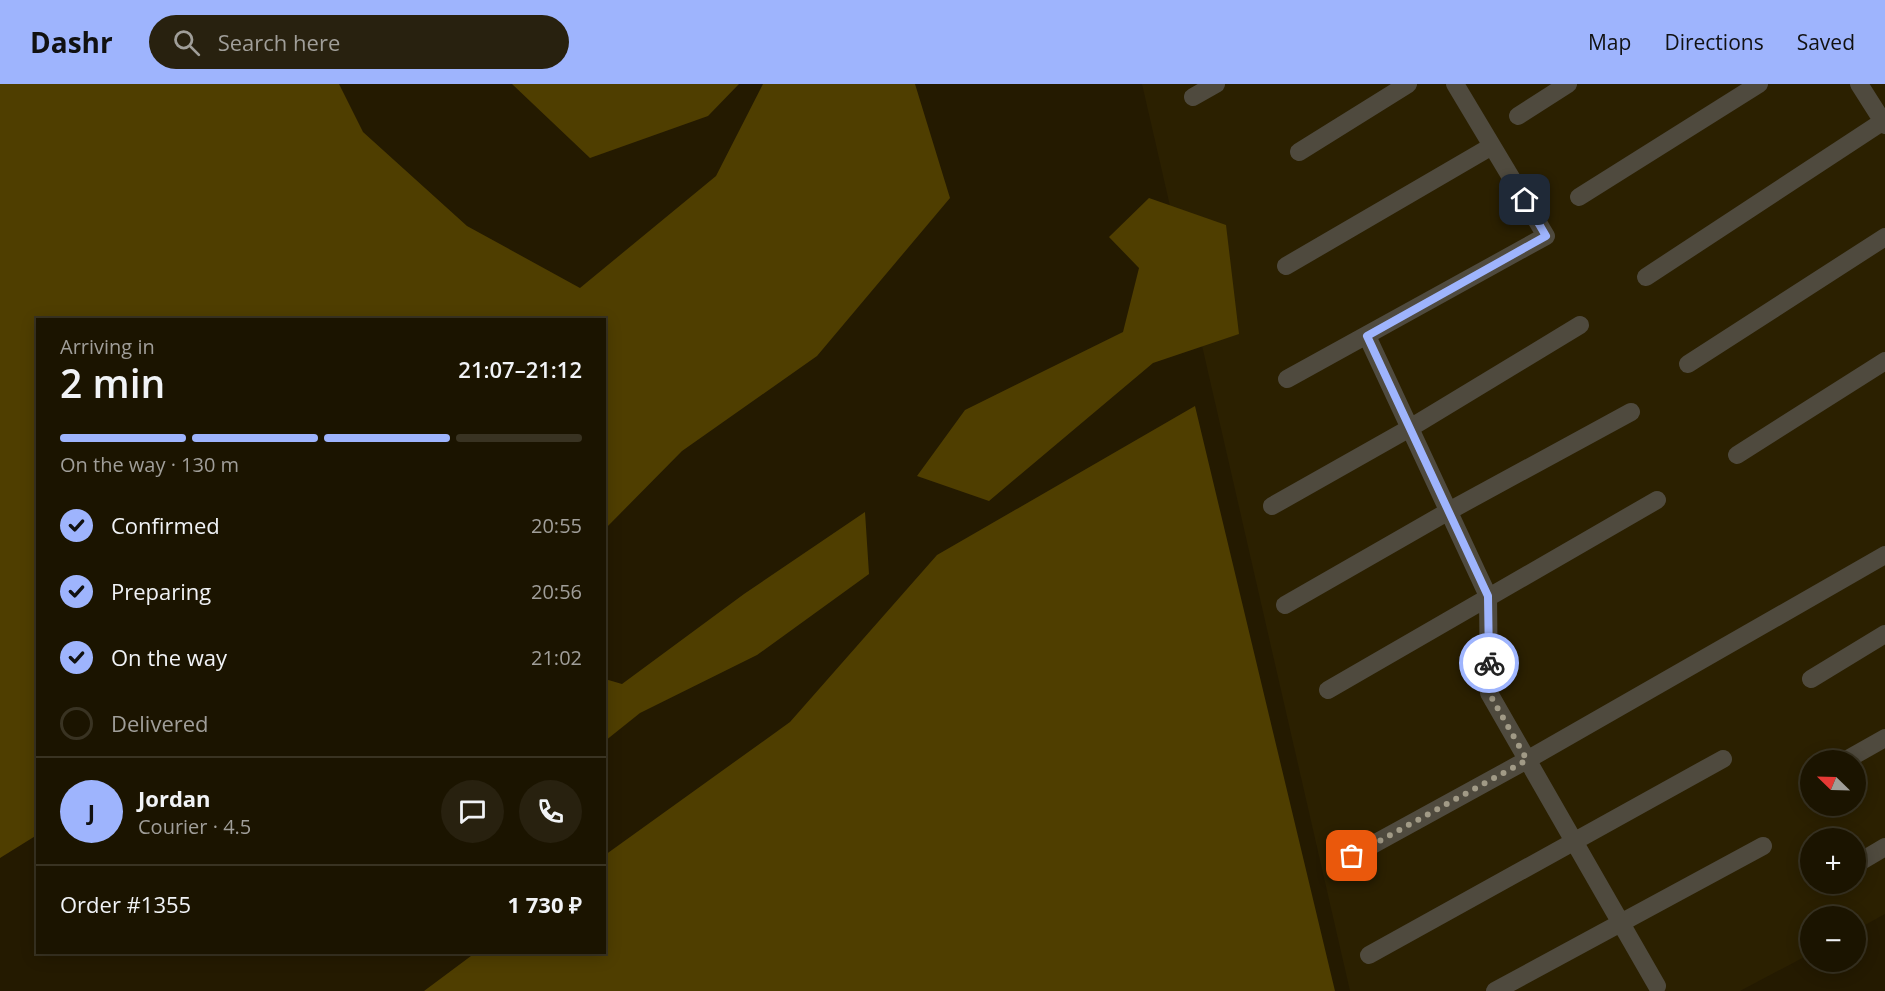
<!DOCTYPE html>
<html lang="en">
<head>
<meta charset="utf-8">
<style>
  :root { --surface:#1b1400; --page:#28210f; --text:#f1f3f6; --muted:#a09e99; --line:#393322; --accent:#9eb4fd }
  body { margin:0; font-family:"Open Sans",sans-serif; background:var(--page); color:var(--text); height:100vh; display:flex; flex-direction:column; font-size:22px; white-space:nowrap }
  * { box-sizing:border-box; margin:0 }
  p { font-size:20px; color:var(--muted) }
  .icon { flex:none; width:33px; height:33px; fill:none; stroke:currentColor; stroke-width:2; stroke-linecap:round; stroke-linejoin:round }
  .map { position:relative; flex:1; overflow:hidden }
  .drawer { position:absolute; left:36px; top:234px; width:570px; height:636px; display:flex; flex-direction:column; background:var(--surface); border-radius:0px; box-shadow:0 3px 15px #0003,0 0 0 2px var(--line) }
  .drawer>* { flex:none }
  .needle { width:39px; rotate:293deg }
  .fabs { position:absolute; left:1800px; top:666px; display:grid; gap:12px }
  .fabs a { display:grid; place-items:center; width:66px; height:66px; border-radius:50%; background:var(--surface); box-shadow:0 3px 15px #0003,0 0 0 2px var(--line); font-size:30px }
  .pin { position:absolute; display:grid; place-items:center; width:51px; height:51px; color:#fff; margin:-26px; border-radius:12px; box-shadow:0 3px 9px #0006 }
  .courier { position:absolute; display:grid; place-items:center; width:60px; height:60px; margin:-30px; border:4px solid #9eb4fd; border-radius:50%; background:#fff; color:#222; box-shadow:0 2px 8px #0007 }
  .head em { font-style:normal; font-weight:600 }
  .head div { display:flex; flex-direction:column-reverse }
  .head { display:flex; align-items:center; justify-content:space-between; height:102px; padding:0 24px }
  h1 { font-size:39px; font-weight:600; line-height:45px }
  .bar { display:grid; grid-template-columns:repeat(4,1fr); gap:9px 6px; align-content:center; height:72px; padding:0 24px }
  .bar i { height:8px; border-radius:4px; background:var(--line) }
  .bar .selected { background:var(--accent) }
  .bar p { grid-column:span 4 }
  .line { display:flex; align-items:center; gap:15px; padding:0 24px; border-top:2px solid var(--line) }
  .line div { flex:1 }
  .round { display:grid; place-items:center; flex:none; width:63px; height:63px; border-radius:32px; background:var(--page) }
  ol { padding:0 24px; list-style:none }
  li { display:flex; align-items:center; gap:18px; height:66px }
  li p { margin-inline-start:auto }
  li .icon { padding:6px; border-radius:50%; background:var(--accent); color:#111; stroke-width:4 }
  li:last-child { color:var(--muted) }
  li i { width:33px; height:33px; border:3px solid var(--line); border-radius:50% }
  header { display:flex; align-items:center; gap:36px; box-sizing:border-box; height:84px; padding:0 30px; background:var(--accent); color:#111 }
  header strong { font-size:28px }
  nav { display:flex; gap:33px; margin-inline-start:auto; font-size:21px }
  .search { width:420px; height:54px; background:var(--page); display:flex; align-items:center; gap:15px; box-sizing:border-box; padding:0 21px; border-radius:33px; color:var(--muted); font-size:22px }
  .map>svg:first-child { display:block }
</style>
</head>
<body>
<header>
<strong>Dashr</strong>
<div class="search"><svg class="icon" aria-label="search" viewBox="0 0 24 24"><circle cx="10" cy="10" r="6"/><path d="M15 15l6 6"/></svg>Search here</div>
<nav><a>Map</a><a>Directions</a><a>Saved</a></nav>
</header>
<div class="map">
<svg width="1885" height="907" viewBox="0 0 1885 907">
  <rect width="100%" height="100%" fill="#241a00"/>
  <path fill="#2b2000" fill-rule="evenodd" d="M1142,0H1885V830L1856,846V832H1810V870L1740,907H1350ZM1810,676H1856V722H1810ZM1810,754H1856V800H1810Z"/>
  <path fill="#4f3e00" d="M0,0H339L363,48L467,142L580,204L716,92L763,0H915L950,114L817,272L682,367L605,445L604,236H38L37,751L0,774Z
    M512,0H739L708,32L590,74Z
    M1149,114L1226,141L1239,250L1153,279L989,417L917,392L965,326L1123,248L1139,184L1109,153Z
    M1195,322L1335,907H424L475,869L604,868L605,771L790,638L937,471Z
    M865,428L869,490L757,571L640,629L605,657V595L622,600L744,510Z"/>
  <g fill="none" stroke-linecap="round" stroke-linejoin="round">
    <path stroke="#4f4a3e" stroke-width="18" d="M1859,0L1885,41
      M1193,13L1216,0
      M1518,32L1568,0
      M1299,68L1408,0
      M1579,113L1759,0
      M1286,182L1492,62
      M1646,193L1885,36
      M1367,252L1488,512L1489,609L1657,902
      M1688,280L1885,153
      M1287,295L1546,152L1455,0
      M1737,371L1885,277
      M1272,422L1410,344L1580,241
      M1285,521L1449,427L1631,328
      M1811,595L1885,550
      M1328,606L1657,416
      M1846,676L1885,654
      M1352,772L1527,676L1885,471
      M1858,779L1885,763
      M1369,871L1723,675
      M1495,907L1763,762"/>
  </g>
  <g fill="none" stroke-linecap="round" stroke-linejoin="round">
    <path stroke="#a19a86" stroke-width="6" stroke-dasharray="0 10.8" d="M1352,772L1527,676L1489,609V579"/>
    <path stroke="#9eb4fd" stroke-width="8" d="M1489,579L1488,512L1367,252L1546,152L1525,116"/>
  </g>
</svg>
<div class="fabs">
<a><svg class="needle" viewBox="-14 -14 28 28"><path d="M0-13l5 13h-10z" fill="#e53935"/><path d="M0 13l5-13h-10z" fill="#a09e99"/></svg></a>
<a>+</a>
<a>−</a>
</div>
<div class="pin" style="left:1352px;top:772px;background:#ea580c"><svg class="icon" aria-label="bag" viewBox="0 0 24 24"><path d="M5 8h14l-1 12H6zM9 8a3 3 0 0 1 6 0"/></svg></div>
<div class="pin" style="left:1525px;top:116px;background:#1f2937"><svg class="icon" aria-label="home" viewBox="0 0 24 24"><path d="M3 11l9-7 9 7M6 9v11h12V9"/></svg></div>
<div class="courier" style="left:1489px;top:579px"><svg class="icon" aria-label="bike" viewBox="0 0 24 24"><circle cx="6" cy="16" r="4"/><circle cx="18" cy="16" r="4"/><path d="M6 16l4-8h5l3 8M10 8l3 8H6M13 5h3"/></svg></div>
<section class="drawer">
<div class="head"><div><h1>2 min</h1><p>Arriving in</p></div><em>21:07–21:12</em></div>
<div class="bar"><i class="selected"></i><i class="selected"></i><i class="selected"></i><i></i><p>On the way · 130 m</p></div>
<ol>
<li><svg class="icon" aria-label="check" viewBox="0 0 24 24"><path d="M5 12l5 5 9-10"/></svg>Confirmed<p>20:55</p></li>
<li><svg class="icon" aria-label="check" viewBox="0 0 24 24"><path d="M5 12l5 5 9-10"/></svg>Preparing<p>20:56</p></li>
<li><svg class="icon" aria-label="check" viewBox="0 0 24 24"><path d="M5 12l5 5 9-10"/></svg>On the way<p>21:02</p></li>
<li><i></i>Delivered</li>
</ol>
<div class="line" style="height:108px"><b class="round" style="background:var(--accent);color:#111">J</b><div><b>Jordan</b><p>Courier · 4.5</p></div><a class="round"><svg class="icon" aria-label="chat" viewBox="0 0 24 24"><path d="M4 5h16v11H9l-5 4z"/></svg></a><a class="round"><svg class="icon" aria-label="phone" viewBox="0 0 24 24"><path d="M5 4h4l2 5-3 2q2 4 5 5l2-3 5 2v4C11 20 4 13 5 4z"/></svg></a></div>
<div class="line" style="height:78px"><div>Order #1355</div><b>1 730 ₽</b></div>
</section>
</div>
</body>
</html>
